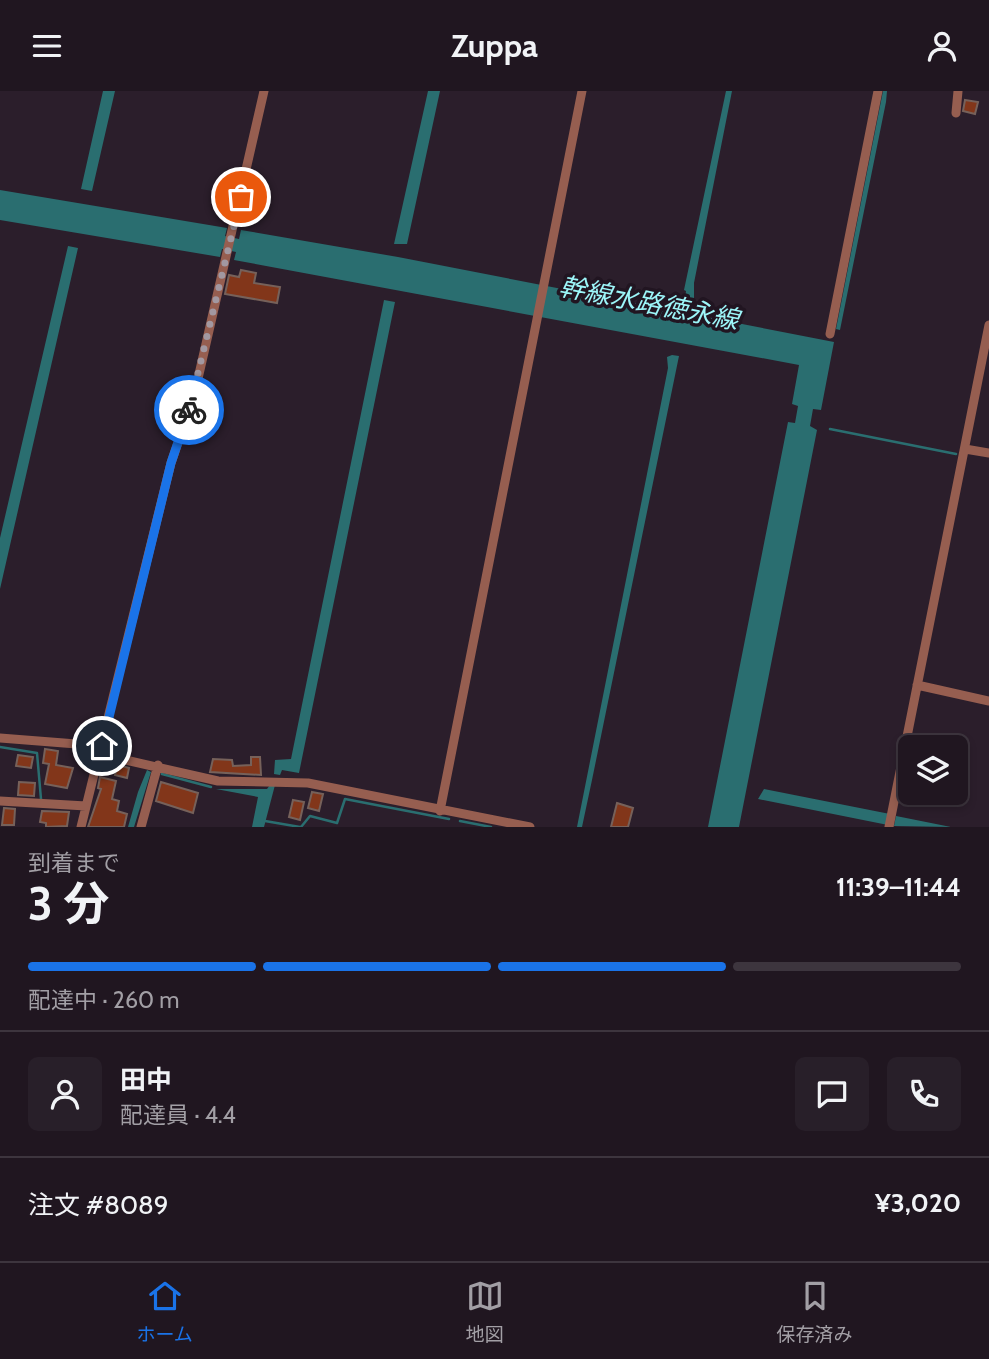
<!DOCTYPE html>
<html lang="ja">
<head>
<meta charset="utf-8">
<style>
  :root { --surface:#201620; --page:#281f29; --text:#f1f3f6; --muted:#a29fa5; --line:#3d353e; --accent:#1a73e8 }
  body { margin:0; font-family:Cabin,"Noto Sans JP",sans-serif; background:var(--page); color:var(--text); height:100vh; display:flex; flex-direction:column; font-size:26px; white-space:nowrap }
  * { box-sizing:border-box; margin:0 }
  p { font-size:23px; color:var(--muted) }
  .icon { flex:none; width:38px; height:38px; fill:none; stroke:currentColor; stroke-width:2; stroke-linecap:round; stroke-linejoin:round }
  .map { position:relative; height:736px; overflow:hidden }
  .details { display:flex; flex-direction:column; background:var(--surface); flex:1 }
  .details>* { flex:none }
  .buttons { position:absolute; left:898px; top:644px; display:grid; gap:14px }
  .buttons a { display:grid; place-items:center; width:70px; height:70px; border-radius:10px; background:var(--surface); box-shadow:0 4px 10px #0003,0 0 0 2px var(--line); font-size:35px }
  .pin { position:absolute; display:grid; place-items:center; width:60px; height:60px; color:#fff; margin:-30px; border:4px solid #fff; border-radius:50%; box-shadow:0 2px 7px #0007 }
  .courier { position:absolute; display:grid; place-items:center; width:70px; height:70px; margin:-35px; border:5px solid #1a73e8; border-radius:50%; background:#fff; color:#222; box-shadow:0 2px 9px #0007 }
  .overview em { font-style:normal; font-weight:700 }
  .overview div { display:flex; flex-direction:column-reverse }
  .overview { display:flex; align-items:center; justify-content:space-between; height:119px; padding:0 28px }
  h1 { font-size:46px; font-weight:700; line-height:52px }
  .bar { display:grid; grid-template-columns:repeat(4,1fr); gap:10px 7px; align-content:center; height:84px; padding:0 28px }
  .bar i { height:9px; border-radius:5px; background:var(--line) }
  .bar .current { background:var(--accent) }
  .bar p { grid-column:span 4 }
  .line { display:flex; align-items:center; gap:18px; padding:0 28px; border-top:2px solid var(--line) }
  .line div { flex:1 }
  .round { display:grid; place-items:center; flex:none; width:74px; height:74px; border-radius:10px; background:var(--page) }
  header { display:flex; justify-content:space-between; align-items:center; height:91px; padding:0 28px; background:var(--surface); font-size:32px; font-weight:700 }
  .tabs { display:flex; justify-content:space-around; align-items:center; height:98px; border-top:2px solid var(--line); background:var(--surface); font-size:19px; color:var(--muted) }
  .tabs a { display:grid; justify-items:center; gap:4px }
  .tabs .current { color:var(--accent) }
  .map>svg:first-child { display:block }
</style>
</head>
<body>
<header><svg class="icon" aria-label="menu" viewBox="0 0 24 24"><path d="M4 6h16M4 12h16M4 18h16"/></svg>Zuppa<svg class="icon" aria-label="person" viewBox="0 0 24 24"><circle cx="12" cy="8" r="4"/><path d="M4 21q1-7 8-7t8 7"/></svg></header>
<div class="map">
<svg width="989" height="736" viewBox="0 0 989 736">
  <rect width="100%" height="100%" fill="#2b1e2b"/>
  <path fill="#2a6e70" d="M103,0H115L92,100L81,98Z
    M428,0H440L407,153H394Z
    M726,0H732L694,192V211L685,209L686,200L684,199Z
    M883,0H887L886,11L840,239L836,238Z
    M0,99L227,137L225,145L239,148L241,139L398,166L834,251L821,319L813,318L810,335L817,339L739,736H708L788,331L795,332L798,315L792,313L799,274L234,169L236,161L222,158L220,166L0,129Z
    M68,155L78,157L0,498V447Z
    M384,209L395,211L299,682L282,679L280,684L274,683L275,669L291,668Z
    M672,264L679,265L592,689L582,736H577L668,277L667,266Z
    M147,679L151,681L134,736H128L138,701Z
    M270,694H275L264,736H252L258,706L216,698H267Z
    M764,698L890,723L888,734L758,708Z
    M896,725L951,736L894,735Z"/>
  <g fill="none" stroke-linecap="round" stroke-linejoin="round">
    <path stroke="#2a6e70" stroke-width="2.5" d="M830,338L956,363
      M0,656L37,662L41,708
      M162,683L211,696
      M265,730L300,736
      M460,730L491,736
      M301,736L310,725L337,732L345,708L449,728"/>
  </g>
  <path fill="#82361a" stroke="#76615a" stroke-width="2" d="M965,9L978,11L975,23L963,20Z
    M241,179L256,182L254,192L280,196L277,212L225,203L229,184L239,186Z
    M45,658L58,660L56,674L73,677L67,697L45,693L49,673L43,672Z
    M18,664L33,666L31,677L16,675Z
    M251,666H260L261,684L210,681L213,668L232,669L233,675L251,674Z
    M118,674L129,677L127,687L115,684Z
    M100,686L116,690L112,708L119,710L117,720L127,723L124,736H88L101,698L98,697Z
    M19,691L35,692L34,705L18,704Z
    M161,691L198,702L193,722L156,710Z
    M312,701L323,703L319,720L308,717Z
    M293,709L304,711L300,729L289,726Z
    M617,712L633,717L628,736H611Z
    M4,717L15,718L14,734H2Z
    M42,720L69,721L67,735L46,736V732L40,731Z"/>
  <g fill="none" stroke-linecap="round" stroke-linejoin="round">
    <path stroke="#965e50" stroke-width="9" d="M956,22L958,0
      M830,243L878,0
      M965,358L989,362
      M917,594L989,610
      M0,647L102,655
      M99,663L218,690L308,692L530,736
      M0,710L86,715
      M440,720L582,0
      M81,736L171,372L194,305L264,0
      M141,736L158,674
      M889,736L989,234"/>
  </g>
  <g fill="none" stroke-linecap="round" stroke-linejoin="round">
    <path stroke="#a298a1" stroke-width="7" stroke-dasharray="0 12.6" d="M189,319L241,106"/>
    <path stroke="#1a73e8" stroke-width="9" d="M102,655L171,372L189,319"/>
  </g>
  <g text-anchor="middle" stroke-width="7" stroke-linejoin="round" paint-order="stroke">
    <g font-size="26" font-style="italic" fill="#9df6f9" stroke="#211521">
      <text transform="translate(649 212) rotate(11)" y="9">幹線水路徳永線</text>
    </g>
  </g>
</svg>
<div class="buttons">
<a><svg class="icon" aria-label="layers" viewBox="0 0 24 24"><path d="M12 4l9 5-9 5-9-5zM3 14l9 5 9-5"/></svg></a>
</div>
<div class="pin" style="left:241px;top:106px;background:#ea580c"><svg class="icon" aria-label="bag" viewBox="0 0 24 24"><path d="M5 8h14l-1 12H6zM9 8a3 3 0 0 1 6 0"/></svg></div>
<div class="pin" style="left:102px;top:655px;background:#1f2937"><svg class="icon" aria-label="home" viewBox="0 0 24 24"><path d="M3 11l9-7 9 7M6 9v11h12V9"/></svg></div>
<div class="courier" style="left:189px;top:319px"><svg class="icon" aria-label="bike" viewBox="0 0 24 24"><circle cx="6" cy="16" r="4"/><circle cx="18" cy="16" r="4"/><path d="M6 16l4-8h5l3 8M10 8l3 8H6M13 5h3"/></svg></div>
</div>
<section class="details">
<div class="overview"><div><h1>3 分</h1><p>到着まで</p></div><em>11:39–11:44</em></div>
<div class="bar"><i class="current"></i><i class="current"></i><i class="current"></i><i></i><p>配達中 · 260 m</p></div>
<div class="line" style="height:126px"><a class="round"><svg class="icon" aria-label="person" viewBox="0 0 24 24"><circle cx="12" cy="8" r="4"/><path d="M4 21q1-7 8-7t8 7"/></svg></a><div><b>田中</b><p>配達員 · 4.4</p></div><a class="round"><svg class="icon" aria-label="chat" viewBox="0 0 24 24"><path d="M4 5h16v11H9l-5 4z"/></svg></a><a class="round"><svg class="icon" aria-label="phone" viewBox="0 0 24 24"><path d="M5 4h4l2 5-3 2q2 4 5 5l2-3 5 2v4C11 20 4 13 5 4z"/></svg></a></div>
<div class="line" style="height:91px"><div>注文 #8089</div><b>¥3,020</b></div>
</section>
<nav class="tabs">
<a class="current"><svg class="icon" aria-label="home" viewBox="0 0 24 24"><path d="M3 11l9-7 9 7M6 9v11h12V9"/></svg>ホーム</a>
<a><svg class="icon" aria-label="map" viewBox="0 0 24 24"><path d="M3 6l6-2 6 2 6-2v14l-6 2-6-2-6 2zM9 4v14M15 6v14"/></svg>地図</a>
<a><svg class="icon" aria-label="saved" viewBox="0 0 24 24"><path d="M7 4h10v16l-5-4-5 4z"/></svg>保存済み</a>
</nav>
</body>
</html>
